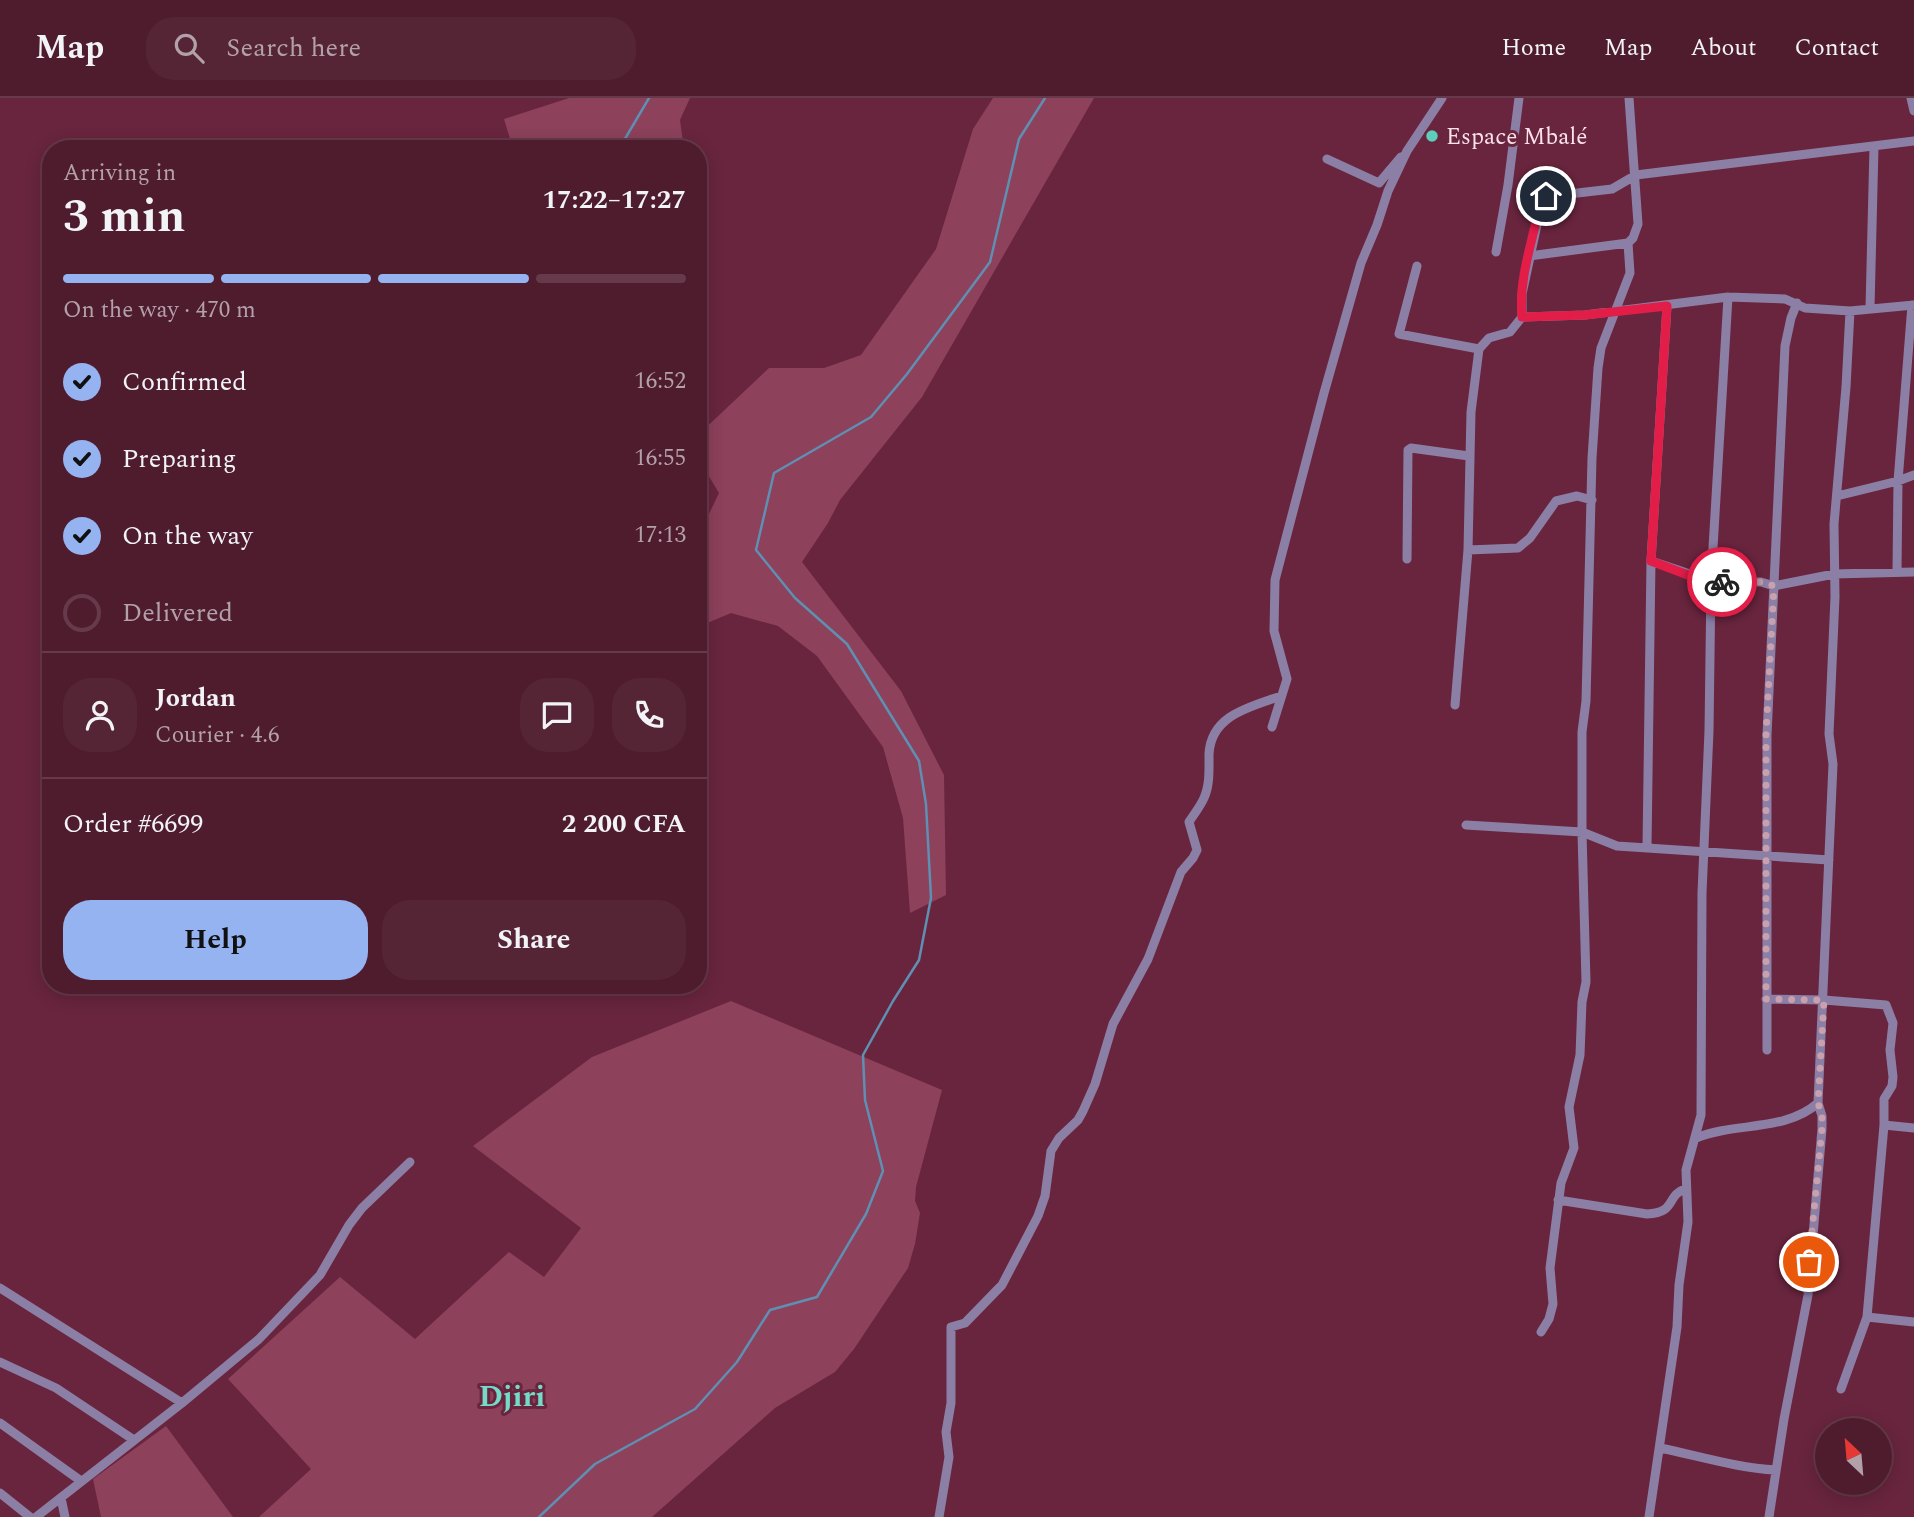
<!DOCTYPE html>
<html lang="en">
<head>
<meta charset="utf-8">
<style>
  :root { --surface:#4f1c2e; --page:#552536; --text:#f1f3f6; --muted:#b3a1aa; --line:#663a4a; --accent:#95b2f1 }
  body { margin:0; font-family:Spectral,serif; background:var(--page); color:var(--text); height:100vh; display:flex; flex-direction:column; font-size:26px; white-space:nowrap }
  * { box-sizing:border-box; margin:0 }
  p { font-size:23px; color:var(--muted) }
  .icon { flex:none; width:38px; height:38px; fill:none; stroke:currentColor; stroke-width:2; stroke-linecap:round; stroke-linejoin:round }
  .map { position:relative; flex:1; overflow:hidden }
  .drawer { position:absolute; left:42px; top:42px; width:665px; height:854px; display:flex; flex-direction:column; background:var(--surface); border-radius:28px; box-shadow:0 4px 18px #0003,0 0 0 2px var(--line) }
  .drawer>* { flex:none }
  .needle { width:46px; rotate:334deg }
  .fabs { position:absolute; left:1815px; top:1320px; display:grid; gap:14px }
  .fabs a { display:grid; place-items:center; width:77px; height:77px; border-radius:50%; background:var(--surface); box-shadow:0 4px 18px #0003,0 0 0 2px var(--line); font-size:35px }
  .pin { position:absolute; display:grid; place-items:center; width:60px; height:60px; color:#fff; margin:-30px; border:4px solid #fff; border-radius:50%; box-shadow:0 2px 7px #0007 }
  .courier { position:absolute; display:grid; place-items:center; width:70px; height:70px; margin:-35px; border:5px solid #e11d48; border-radius:50%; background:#fff; color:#222; box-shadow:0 2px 9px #0007 }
  .summary em { font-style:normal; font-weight:700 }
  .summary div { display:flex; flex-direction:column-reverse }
  .summary { display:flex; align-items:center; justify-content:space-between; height:119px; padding:0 21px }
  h1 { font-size:46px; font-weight:700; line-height:52px }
  .bar { display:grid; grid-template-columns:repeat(4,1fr); gap:10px 7px; align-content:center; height:84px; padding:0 21px }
  .bar i { height:9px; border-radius:5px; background:var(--line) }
  .bar .selected { background:var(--accent) }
  .bar p { grid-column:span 4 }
  .line { display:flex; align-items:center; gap:18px; padding:0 21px; border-top:2px solid var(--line) }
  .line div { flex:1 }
  .round { display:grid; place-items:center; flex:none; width:74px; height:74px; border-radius:28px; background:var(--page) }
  ol { padding:0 21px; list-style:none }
  li { display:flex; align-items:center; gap:21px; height:77px }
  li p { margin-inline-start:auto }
  li .icon { padding:7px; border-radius:50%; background:var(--accent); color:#111; stroke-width:4 }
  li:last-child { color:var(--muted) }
  li i { width:38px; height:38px; border:4px solid var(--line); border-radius:50% }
  .primary-button { display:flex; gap:14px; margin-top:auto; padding:14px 21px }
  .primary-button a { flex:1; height:80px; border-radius:28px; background:var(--accent); color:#111; font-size:28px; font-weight:700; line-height:80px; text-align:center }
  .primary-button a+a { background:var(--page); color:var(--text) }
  header { display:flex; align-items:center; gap:42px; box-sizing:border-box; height:98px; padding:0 35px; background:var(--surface); border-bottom:2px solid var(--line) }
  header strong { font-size:33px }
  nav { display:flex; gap:38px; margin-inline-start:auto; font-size:24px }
  .search { width:490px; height:63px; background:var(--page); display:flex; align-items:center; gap:18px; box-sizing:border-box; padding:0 24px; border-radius:28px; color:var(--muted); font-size:26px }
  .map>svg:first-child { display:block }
</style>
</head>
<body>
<header>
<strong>Map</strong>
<div class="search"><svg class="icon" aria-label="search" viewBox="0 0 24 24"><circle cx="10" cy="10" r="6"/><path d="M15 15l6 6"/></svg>Search here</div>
<nav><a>Home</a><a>Map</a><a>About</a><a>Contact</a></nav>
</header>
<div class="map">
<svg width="1914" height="1419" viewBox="0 0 1914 1419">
  <rect width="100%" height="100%" fill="#69253e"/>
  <path fill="#8d415b" d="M569,0H690L680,22L684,51H513L504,21Z
    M993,0H1094L922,299L840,402L828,425L802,464L901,593L944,677L946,797L910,815L903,720L883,649L817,558L778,528L731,515L698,529V439L719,395L698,360V337L769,270H824L861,257L936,151L973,31Z
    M731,903L942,992L916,1089L915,1103L920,1115L915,1146L908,1170L854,1251L835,1274L775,1310L652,1419H259L311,1371L228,1281L340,1179L415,1241L509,1154L544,1179L581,1130L473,1048L592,959Z
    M166,1328L233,1419H101L93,1381Z"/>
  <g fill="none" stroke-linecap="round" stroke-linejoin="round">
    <path stroke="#5f8fb2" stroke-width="2.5" d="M619,51L649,0
      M539,1419L595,1366L695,1311L737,1264L770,1212L817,1199L866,1116L883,1073L865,1002L863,957L893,903L919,862L931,800L926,706L919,663L847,546L795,500L756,452L774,375L871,319L907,276L990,164L1019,41L1045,0"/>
    <path stroke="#8c7fa6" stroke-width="9" d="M1911,0L1914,13
      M1327,61L1379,85L1401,59
      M1496,154L1508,87L1519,0
      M1529,158L1628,145L1633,140L1638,126L1629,0
      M1417,168L1399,236L1479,251
      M1870,210L1874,49
      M1522,219V196L1543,99L1612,91L1636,77L1914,43
      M1837,398L1898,383L1914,377
      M1468,452L1518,450L1530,440L1556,403L1577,398L1592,402
      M1407,461L1408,352L1411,350L1469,358
      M1651,463L1711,483L1761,484L1774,488L1834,476L1914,474
      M1897,474L1898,383L1912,207
      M1455,607L1468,452L1471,314L1479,251L1489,240L1510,234L1522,219L1585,217L1728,199L1785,201L1805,210L1850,213L1914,207
      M1272,629L1287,581L1274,533L1275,482L1324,295L1361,165L1377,127L1388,93L1407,53L1442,0
      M1466,727L1582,734L1617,748L1829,762
      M1647,749L1651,463L1667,208
      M1766,901L1824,902L1886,907L1893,925L1890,952L1893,979L1892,988L1884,1001V1027L1867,1219L1841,1291
      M1767,952V637L1785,248L1791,220L1797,205
      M1884,1027L1914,1030
      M1696,1040C1735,1024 1785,1034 1818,1005
      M1558,1102L1647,1116C1677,1115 1666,1097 1685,1091
      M0,1190L182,1305
      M1867,1219L1914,1224
      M1541,1234L1549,1221L1553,1206L1550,1170L1561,1085L1574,1050L1569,1009L1580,957L1582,904L1586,884L1582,734V634L1586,603L1592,360L1598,270L1601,250L1630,175L1628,145
      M0,1264L56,1290L134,1342
      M0,1325L81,1383
      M1660,1350C1699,1358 1737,1370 1776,1372
      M0,1395L30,1419
      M61,1400L65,1419
      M36,1419L182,1305L259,1241L320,1177L349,1127L362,1110L410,1064
      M939,1419L949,1359L946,1334L951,1305V1229L965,1225L1002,1187L1038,1118L1045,1098L1051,1053L1059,1040L1078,1022L1083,1013L1095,986L1113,926L1148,861L1181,774L1193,760L1197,752L1189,724C1194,716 1200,709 1204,700C1210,687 1209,671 1209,656C1211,617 1250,609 1281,598
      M1649,1419L1677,1229L1679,1187L1688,1124L1686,1072L1701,1017L1702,795L1709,633L1711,483L1728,199
      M1769,1419L1784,1321L1808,1197L1822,1031V1018L1818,1005L1833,666L1829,636L1835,499L1834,426L1846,289L1850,213"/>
  </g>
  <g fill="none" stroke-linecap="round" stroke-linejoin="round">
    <path stroke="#c9a0ad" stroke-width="7" stroke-dasharray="0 12.6" d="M1722,484H1761L1774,488L1766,636V901L1824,902L1818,1005L1822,1018V1031L1809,1164"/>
    <path stroke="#e11d48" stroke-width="9" d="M1546,98L1541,101C1534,139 1518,180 1522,219L1585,217L1667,208L1651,463L1693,479L1722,484"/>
  </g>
  <circle fill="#5cceba" stroke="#69253e" stroke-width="2.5" cx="1432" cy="38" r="7"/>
  <g text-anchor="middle" stroke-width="6" stroke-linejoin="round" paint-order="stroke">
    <g font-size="23" fill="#fce2e9" stroke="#69253e" text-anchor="start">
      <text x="1446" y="46">Espace Mbalé</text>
    </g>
    <g font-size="30" font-weight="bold" fill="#75dbc8" stroke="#69253e">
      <text x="512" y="1308">Djiri</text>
    </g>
  </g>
</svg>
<div class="fabs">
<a><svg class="needle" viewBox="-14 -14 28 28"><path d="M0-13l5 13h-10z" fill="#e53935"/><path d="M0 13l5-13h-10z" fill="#b3a1aa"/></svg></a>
</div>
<div class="pin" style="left:1809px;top:1164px;background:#ea580c"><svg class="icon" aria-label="bag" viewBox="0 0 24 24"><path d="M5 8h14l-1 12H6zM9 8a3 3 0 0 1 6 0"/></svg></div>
<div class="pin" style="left:1546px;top:98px;background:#1f2937"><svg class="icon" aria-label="home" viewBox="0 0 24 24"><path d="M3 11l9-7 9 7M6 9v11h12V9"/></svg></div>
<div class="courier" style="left:1722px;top:484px"><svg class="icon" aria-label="bike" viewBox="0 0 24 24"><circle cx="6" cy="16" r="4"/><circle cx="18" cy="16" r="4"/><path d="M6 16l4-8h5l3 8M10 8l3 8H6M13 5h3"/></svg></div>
<section class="drawer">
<div class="summary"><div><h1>3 min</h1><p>Arriving in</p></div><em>17:22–17:27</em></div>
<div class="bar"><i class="selected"></i><i class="selected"></i><i class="selected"></i><i></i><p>On the way · 470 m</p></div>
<ol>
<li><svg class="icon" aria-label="check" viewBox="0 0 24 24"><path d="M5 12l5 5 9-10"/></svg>Confirmed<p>16:52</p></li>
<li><svg class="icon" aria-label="check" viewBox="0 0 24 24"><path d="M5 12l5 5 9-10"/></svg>Preparing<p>16:55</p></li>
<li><svg class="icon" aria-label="check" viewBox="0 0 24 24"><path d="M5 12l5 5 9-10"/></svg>On the way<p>17:13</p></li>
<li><i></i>Delivered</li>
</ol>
<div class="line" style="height:126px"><a class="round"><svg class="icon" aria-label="person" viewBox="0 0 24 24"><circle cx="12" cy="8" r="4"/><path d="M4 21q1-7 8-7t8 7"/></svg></a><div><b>Jordan</b><p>Courier · 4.6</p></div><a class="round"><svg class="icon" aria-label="chat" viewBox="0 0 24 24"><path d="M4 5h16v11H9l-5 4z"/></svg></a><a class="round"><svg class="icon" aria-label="phone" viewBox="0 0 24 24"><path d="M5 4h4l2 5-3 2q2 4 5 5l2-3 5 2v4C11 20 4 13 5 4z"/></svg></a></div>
<div class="line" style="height:91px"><div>Order #6699</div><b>2 200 CFA</b></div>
<div class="primary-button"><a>Help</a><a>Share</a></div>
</section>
</div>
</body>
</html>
